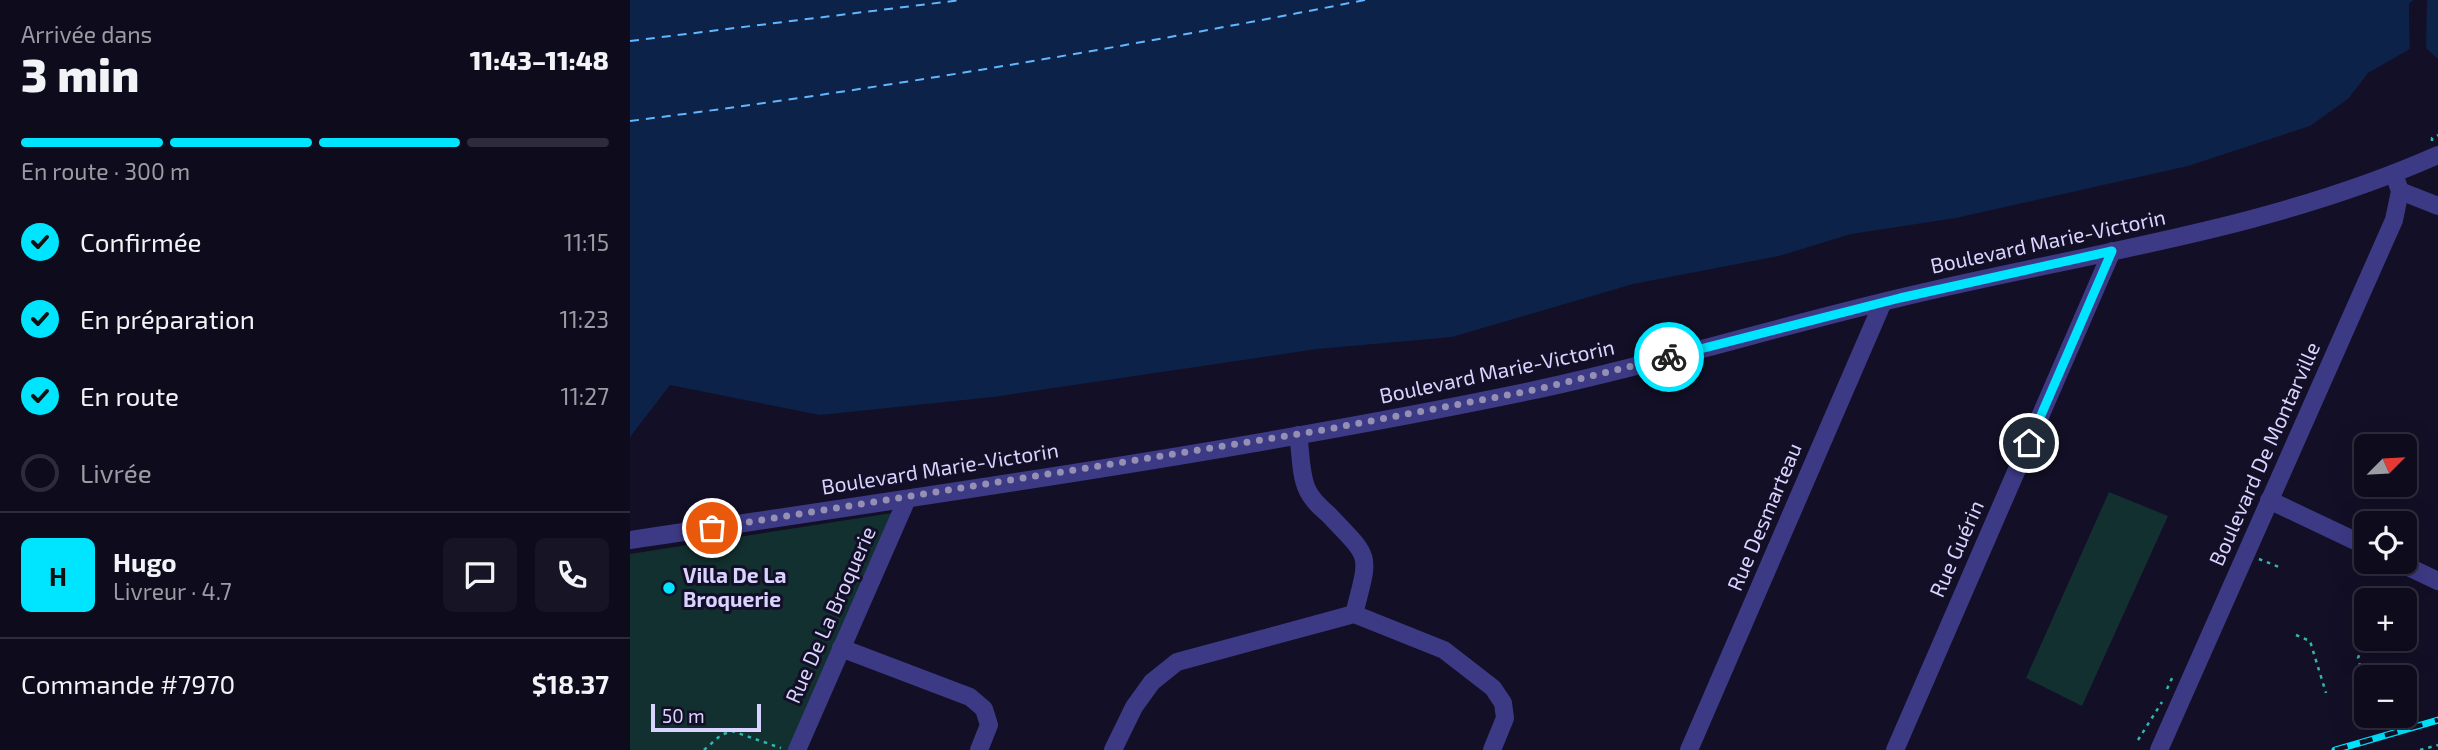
<!DOCTYPE html>
<html lang="fr">
<head>
<meta charset="utf-8">
<style>
  :root { --surface:#0e0b1c; --page:#171425; --text:#f1f3f6; --muted:#9b9ba3; --line:#2e2b3b; --accent:#00e5ff }
  body { margin:0; font-family:"Exo 2",sans-serif; background:var(--page); color:var(--text); height:100vh; display:flex; flex-direction:column; font-size:26px; white-space:nowrap }
  * { box-sizing:border-box; margin:0 }
  p { font-size:23px; color:var(--muted) }
  .icon { flex:none; width:38px; height:38px; fill:none; stroke:currentColor; stroke-width:2; stroke-linecap:round; stroke-linejoin:round }
  .map { position:relative; flex:1; overflow:hidden }
  .sheet { display:flex; flex-direction:column; background:var(--surface); width:630px }
  .sheet>* { flex:none }
  .needle { width:46px; rotate:66deg }
  .tools { position:absolute; left:1724px; top:434px; display:grid; gap:14px }
  .tools a { display:grid; place-items:center; width:63px; height:63px; border-radius:10px; background:var(--surface); box-shadow:0 7px 28px #0002,0 0 0 2px var(--line); font-size:35px }
  .scale { position:absolute; left:21px; bottom:18px; width:110px; box-sizing:border-box; padding-left:7px; border:4px solid #d9d4ff; border-top:0; font-size:19px; line-height:24px; white-space:nowrap; color:#d9d4ff; -webkit-text-stroke:5px #130f26; paint-order:stroke }
  .pin { position:absolute; display:grid; place-items:center; width:60px; height:60px; color:#fff; margin:-30px; border:4px solid #fff; border-radius:50%; box-shadow:0 2px 7px #0007 }
  .courier { position:absolute; display:grid; place-items:center; width:70px; height:70px; margin:-35px; border:5px solid #00e5ff; border-radius:50%; background:#fff; color:#222; box-shadow:0 2px 9px #0007 }
  .summary em { font-style:normal; font-weight:800 }
  .summary div { display:flex; flex-direction:column-reverse }
  .summary { display:flex; align-items:center; justify-content:space-between; height:119px; padding:0 21px }
  h1 { font-size:46px; font-weight:800; line-height:52px }
  .bar { display:grid; grid-template-columns:repeat(4,1fr); gap:10px 7px; align-content:center; height:84px; padding:0 21px }
  .bar i { height:9px; border-radius:5px; background:var(--line) }
  .bar .selected { background:var(--accent) }
  .bar p { grid-column:span 4 }
  .line { display:flex; align-items:center; gap:18px; padding:0 21px; border-top:2px solid var(--line) }
  .line div { flex:1 }
  .round { display:grid; place-items:center; flex:none; width:74px; height:74px; border-radius:10px; background:var(--page) }
  ol { padding:0 21px; list-style:none }
  li { display:flex; align-items:center; gap:21px; height:77px }
  li p { margin-inline-start:auto }
  li .icon { padding:7px; border-radius:50%; background:var(--accent); color:#111; stroke-width:4 }
  li:last-child { color:var(--muted) }
  li i { width:38px; height:38px; border:4px solid var(--line); border-radius:50% }
  main { display:flex; flex:1; min-height:0 }
  .map>svg:first-child { display:block }
</style>
</head>
<body>
<main>
<section class="sheet">
<div class="summary"><div><h1>3 min</h1><p>Arrivée dans</p></div><em>11:43–11:48</em></div>
<div class="bar"><i class="selected"></i><i class="selected"></i><i class="selected"></i><i></i><p>En route · 300 m</p></div>
<ol>
<li><svg class="icon" aria-label="check" viewBox="0 0 24 24"><path d="M5 12l5 5 9-10"/></svg>Confirmée<p>11:15</p></li>
<li><svg class="icon" aria-label="check" viewBox="0 0 24 24"><path d="M5 12l5 5 9-10"/></svg>En préparation<p>11:23</p></li>
<li><svg class="icon" aria-label="check" viewBox="0 0 24 24"><path d="M5 12l5 5 9-10"/></svg>En route<p>11:27</p></li>
<li><i></i>Livrée</li>
</ol>
<div class="line" style="height:126px"><b class="round" style="background:var(--accent);color:#111">H</b><div><b>Hugo</b><p>Livreur · 4.7</p></div><a class="round"><svg class="icon" aria-label="chat" viewBox="0 0 24 24"><path d="M4 5h16v11H9l-5 4z"/></svg></a><a class="round"><svg class="icon" aria-label="phone" viewBox="0 0 24 24"><path d="M5 4h4l2 5-3 2q2 4 5 5l2-3 5 2v4C11 20 4 13 5 4z"/></svg></a></div>
<div class="line" style="height:91px"><div>Commande #7970</div><b>$18.37</b></div>
</section>
<div class="map">
<svg width="1808" height="750" viewBox="0 0 1808 750">
  <rect width="100%" height="100%" fill="#130f26"/>
  <path fill="#12302f" d="M1479,492L1538,516L1452,706L1396,678Z
    M262,513L159,750H0V554Z"/>
  <path fill="#0c2248" d="M0,0H1784L1779,4L1780,49L1738,73L1718,99L1680,126L1558,166L1326,218L1221,234L1149,256L1003,284L822,337L687,349L363,397L190,415L40,385L0,437Z
    M1797,0H1808V59L1796,48Z"/>
  <path fill="#130f26" d="M1784,0H1787L1783,6L1784,49L1780,53L1779,4Z"/>
  <g fill="none" stroke-linecap="round" stroke-linejoin="round">
    <path stroke="#62b6ff" stroke-width="2" stroke-dasharray="9 7" stroke-linecap="butt" d="M0,41L331,0
      M0,121C246,90 491,48 735,0"/>
    <path stroke="#2fb8b0" stroke-width="2.5" stroke-dasharray="3.5 5" stroke-linecap="butt" d="M1802,141V138L1808,135
      M1629,559L1649,567
      M1666,635L1680,641L1696,693
      M1735,683L1728,658L1736,638
      M1537,689L1543,676
      M1508,740L1532,702
      M74,750L91,735L102,731L151,748
      M1790,750L1808,745"/>
    <path stroke="#3d3a85" stroke-width="18" d="M1770,191L1808,206
      M668,435C671,451 670,474 677,489C681,499 690,507 698,514C742,560 740,552 724,614
      M1639,500L1736,546
      M1768,562L1808,581
      M211,648L340,697L354,709L359,725L349,750
      M167,750L277,499
      M483,750L504,707L522,682L547,662L724,614L814,650L863,688L873,703L875,718L862,750
      M1059,750L1253,302
      M1265,750L1482,251"/>
    <path stroke="#3d3a85" stroke-width="18" d="M0,540C300,495 602,453 900,391C1024,365 1146,327 1269,298C1450,254 1637,231 1808,155
      M1529,750L1764,220L1770,191L1764,174"/>
    <g stroke="#00e5ff" stroke-width="7">
      <path id="rail" d="M1705,750L1808,720"/>
    </g>
    <use href="#rail" stroke="#130f26" stroke-width="4.5" stroke-dasharray="13" stroke-linecap="butt"/>
  </g>
  <g fill="none" stroke-linecap="round" stroke-linejoin="round">
    <path stroke="#948fb3" stroke-width="7" stroke-dasharray="0 12.6" d="M82,528L693,430L904,390L1039,357"/>
    <path stroke="#00e5ff" stroke-width="9" d="M1039,357L1270,298L1482,251L1399,443"/>
  </g>
  <circle fill="#00e5ff" stroke="#130f26" stroke-width="2.5" cx="39" cy="588" r="7"/>
  <g text-anchor="middle" stroke-width="6" stroke-linejoin="round" paint-order="stroke">
    <g font-size="21" fill="#d9d4ff" stroke="#130f26">
      <text transform="translate(1418 242) rotate(-12)" y="7">Boulevard Marie-Victorin</text>
      <text transform="translate(867 372) rotate(-12)" y="7">Boulevard Marie-Victorin</text>
      <text transform="translate(1635 454) rotate(-66)" y="7">Boulevard De Montarville</text>
      <text transform="translate(310 469) rotate(-9)" y="7">Boulevard Marie-Victorin</text>
      <text transform="translate(1135 517) rotate(-67)" y="7">Rue Desmarteau</text>
      <text transform="translate(1327 549) rotate(-66)" y="7">Rue Guérin</text>
      <text transform="translate(201 615) rotate(-66)" y="7">Rue De La Broquerie</text>
    </g>
    <g font-size="21" font-weight="bold" fill="#d9d4ff" stroke="#130f26" text-anchor="start">
      <text x="53" y="583">Villa De La<tspan x="53" dy="24">Broquerie</tspan></text>
    </g>
  </g>
</svg>
<div class="tools">
<a><svg class="needle" viewBox="-14 -14 28 28"><path d="M0-13l5 13h-10z" fill="#e53935"/><path d="M0 13l5-13h-10z" fill="#9b9ba3"/></svg></a>
<a><svg class="icon" aria-label="locate" viewBox="0 0 24 24"><circle cx="12" cy="12" r="6"/><path d="M12 2v4M12 18v4M2 12h4M18 12h4"/></svg></a>
<a>+</a>
<a>−</a>
</div>
<div class="scale">50 m</div>
<div class="pin" style="left:82px;top:528px;background:#ea580c"><svg class="icon" aria-label="bag" viewBox="0 0 24 24"><path d="M5 8h14l-1 12H6zM9 8a3 3 0 0 1 6 0"/></svg></div>
<div class="pin" style="left:1399px;top:443px;background:#1f2937"><svg class="icon" aria-label="home" viewBox="0 0 24 24"><path d="M3 11l9-7 9 7M6 9v11h12V9"/></svg></div>
<div class="courier" style="left:1039px;top:357px"><svg class="icon" aria-label="bike" viewBox="0 0 24 24"><circle cx="6" cy="16" r="4"/><circle cx="18" cy="16" r="4"/><path d="M6 16l4-8h5l3 8M10 8l3 8H6M13 5h3"/></svg></div>
</div>
</main>
</body>
</html>
